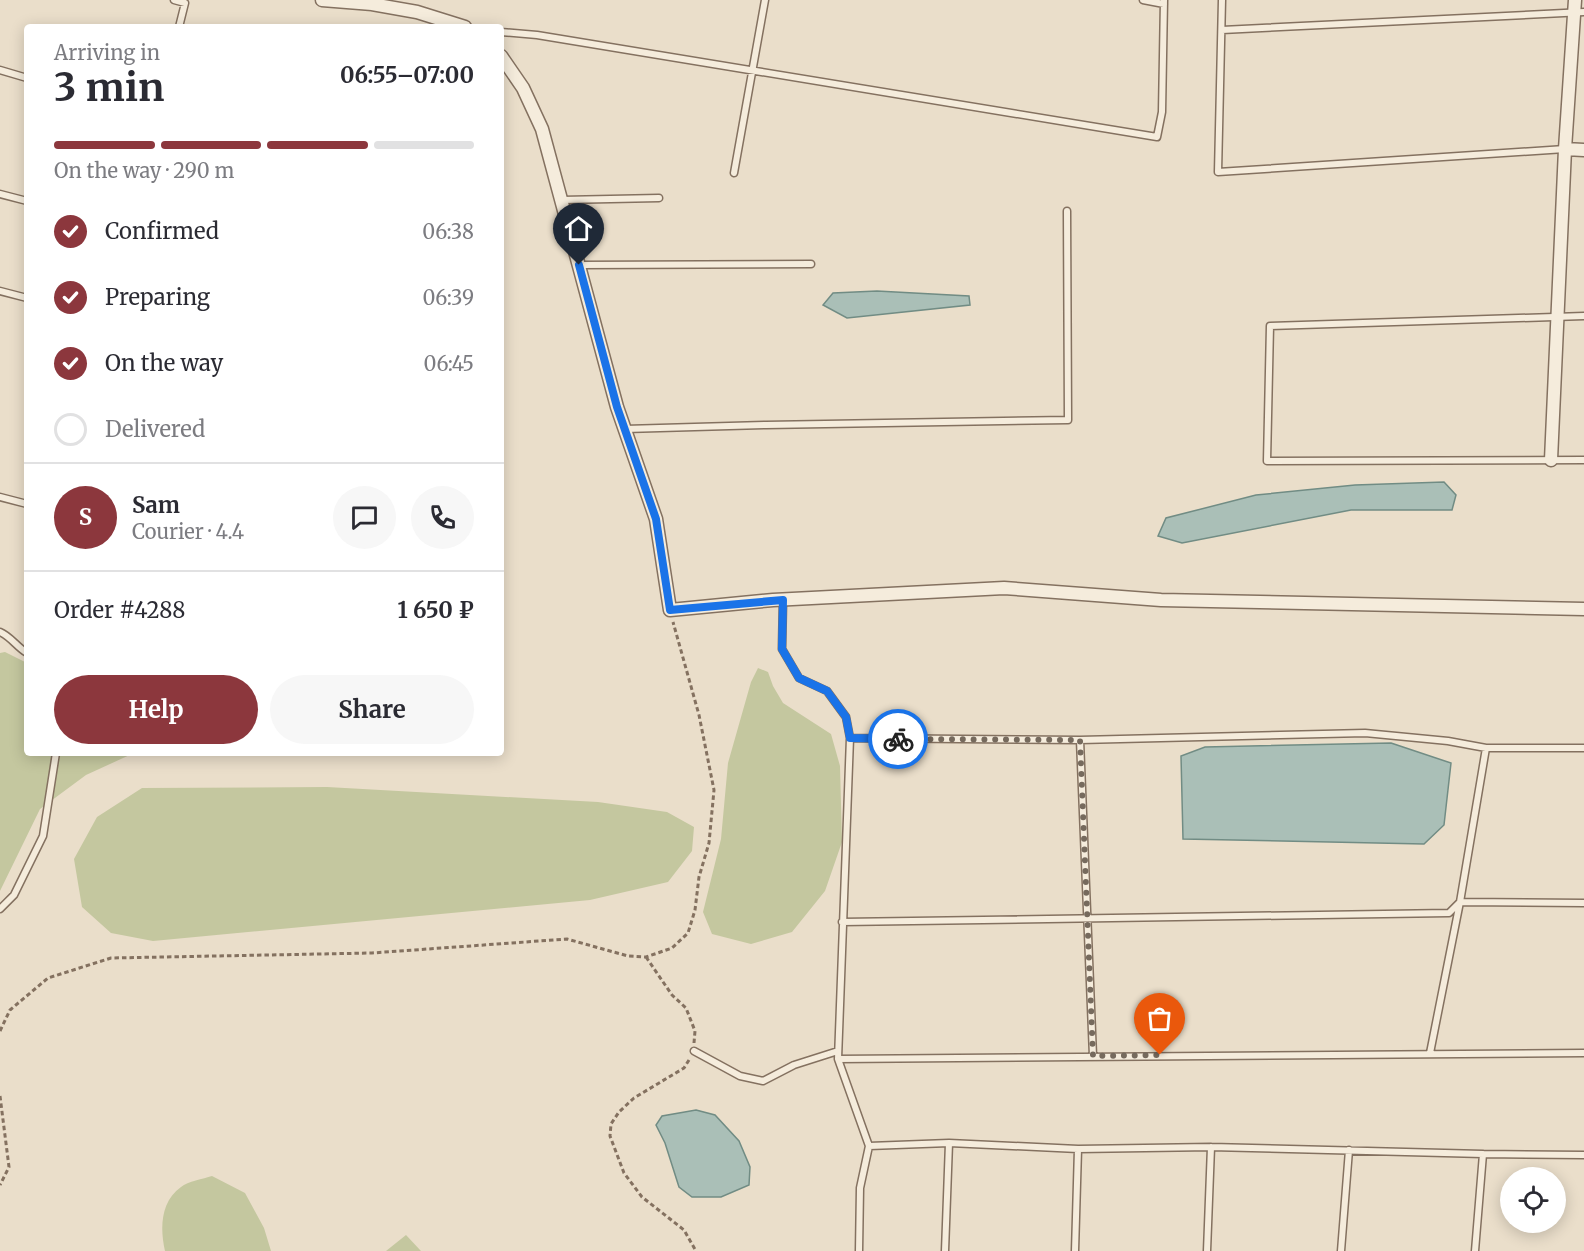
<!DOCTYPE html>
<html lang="en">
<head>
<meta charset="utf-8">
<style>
  :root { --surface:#fff; --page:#f7f7f7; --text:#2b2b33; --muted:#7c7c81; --line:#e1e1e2; --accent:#8c373d }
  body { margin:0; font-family:Merriweather,serif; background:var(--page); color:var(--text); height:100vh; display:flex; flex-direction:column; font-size:22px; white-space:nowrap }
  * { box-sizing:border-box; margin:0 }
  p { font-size:20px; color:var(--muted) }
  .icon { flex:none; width:33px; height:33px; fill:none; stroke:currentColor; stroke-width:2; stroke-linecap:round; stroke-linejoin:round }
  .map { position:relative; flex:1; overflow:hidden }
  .sheet { position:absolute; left:24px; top:24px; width:480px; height:732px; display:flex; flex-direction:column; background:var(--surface); border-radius:6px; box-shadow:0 3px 15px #0003 }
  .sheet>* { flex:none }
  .fabs { position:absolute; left:1500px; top:1167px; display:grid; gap:12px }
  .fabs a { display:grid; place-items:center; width:66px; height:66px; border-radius:50%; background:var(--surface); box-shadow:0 3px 15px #0003; font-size:30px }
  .pin { position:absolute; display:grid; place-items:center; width:51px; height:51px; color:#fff; margin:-62px -26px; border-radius:50% 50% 50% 0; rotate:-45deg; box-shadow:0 0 6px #0007 }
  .pin .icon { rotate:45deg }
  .courier { position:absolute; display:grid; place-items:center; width:60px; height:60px; margin:-30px; border:4px solid #1a73e8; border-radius:50%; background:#fff; color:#222; box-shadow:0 2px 8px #0007 }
  .overview em { font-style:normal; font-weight:700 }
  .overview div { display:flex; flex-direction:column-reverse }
  .overview { display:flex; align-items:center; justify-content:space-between; height:102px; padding:0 30px }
  h1 { font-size:39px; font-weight:700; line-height:45px }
  .bar { display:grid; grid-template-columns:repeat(4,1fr); gap:9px 6px; align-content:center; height:72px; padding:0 30px }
  .bar i { height:8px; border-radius:4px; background:var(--line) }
  .bar .on { background:var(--accent) }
  .bar p { grid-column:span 4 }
  .line { display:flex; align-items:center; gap:15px; padding:0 30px; border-top:2px solid var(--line) }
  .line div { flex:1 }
  .round { display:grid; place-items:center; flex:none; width:63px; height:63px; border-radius:32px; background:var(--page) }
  ol { padding:0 30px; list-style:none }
  li { display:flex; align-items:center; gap:18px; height:66px }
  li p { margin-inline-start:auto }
  li .icon { padding:6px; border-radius:50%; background:var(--accent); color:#fff; stroke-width:4 }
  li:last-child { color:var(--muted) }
  li i { width:33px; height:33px; border:3px solid var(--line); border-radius:50% }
  .cta { display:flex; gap:12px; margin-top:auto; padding:12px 30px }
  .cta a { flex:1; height:69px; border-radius:36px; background:var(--accent); color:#fff; font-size:24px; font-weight:700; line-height:69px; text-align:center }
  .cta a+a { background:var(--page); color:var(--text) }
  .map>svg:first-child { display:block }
</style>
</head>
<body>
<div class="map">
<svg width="1584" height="1251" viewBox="0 0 1584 1251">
  <rect width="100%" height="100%" fill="#eadeca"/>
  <path fill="#c4c79f" d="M5,652L27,663V753H134L86,775L40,809L0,891V653Z
    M758,668L768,672L773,686L783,703L831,734L840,766L842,842L825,891L792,932L751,944L712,934L703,912L721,839L728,763L751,682Z
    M327,787L598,802L667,812L694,827L692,851L668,882L590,900L153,941L111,933L82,907L74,859L97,817L142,788Z
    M212,1176L245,1193L264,1228L271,1251H165C160,1229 160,1202 181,1187C188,1181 203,1179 212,1176Z
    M406,1235L421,1251H386Z"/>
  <path fill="#aabfb7" stroke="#718c84" stroke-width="1.5" d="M877,291L969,296L970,305L847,318L823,305L833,293Z
    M1444,482L1456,495L1452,510H1351L1182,543L1158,536L1166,518L1256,495L1355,485Z
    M1391,743L1451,763L1444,825L1424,844L1183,839L1181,756L1205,747Z
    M696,1110L715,1115L739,1141L750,1167L749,1185L721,1197H692L679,1187L665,1143L656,1125L662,1116Z"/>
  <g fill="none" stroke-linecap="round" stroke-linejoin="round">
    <g stroke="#847160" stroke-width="9">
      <path id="service" d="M174,0L185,3L179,27
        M1143,0L1164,4
        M1222,0L1218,172L1565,149
        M1222,30L1584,12
        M501,32L537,35L1157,137L1162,112L1164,0
        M0,70L27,78
        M734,173L765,0
        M0,194L27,201
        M562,200L659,198
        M579,265L811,264
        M0,291L27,298
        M1584,316L1270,326L1267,461L1584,460
        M625,429L766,425L1068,420L1067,211
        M0,497L27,504
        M783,600L782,649L799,678L827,691L846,717L850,738L838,1059L869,1146L860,1188L859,1251
        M0,632C10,636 17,647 27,653
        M850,738L1080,740L1365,733L1448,741L1486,748H1584
        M1080,740L1093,1056
        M0,909L14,895L43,836L56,753
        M842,922L1449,913L1460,902L1584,903
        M694,1051L740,1076L763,1081L794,1065L838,1051
        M1430,1053L1460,902L1486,748
        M838,1059L1584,1053
        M869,1146L949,1143L1078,1149L1211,1147L1483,1154L1584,1155
        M945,1251L949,1143
        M1075,1251L1078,1149
        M1207,1251L1211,1147
        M1341,1251L1349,1150
        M1475,1251L1483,1154"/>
    </g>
    <g stroke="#847160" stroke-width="15">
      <path id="minor" d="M322,0L372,4L417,12L465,27
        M501,56L523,88L542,129L617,407L656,519L670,610L773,600L1004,588L1161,600L1584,609
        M1565,149L1584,150
        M1551,460L1565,149L1575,0"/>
    </g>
    <path stroke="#847160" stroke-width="3" stroke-dasharray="4.5 3" stroke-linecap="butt" d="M646,957L672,995L686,1008L695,1031L694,1043
      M0,1031L10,1010L48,978L111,958L372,953L567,939L628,956L646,957L672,948L688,933L695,910L699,877L709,843L714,790L699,715L673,622
      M689,1060L684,1068L634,1098L619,1112L611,1124L610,1136L624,1173L642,1197L684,1230L696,1251
      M0,1096L9,1167L0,1185"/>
    <use href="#service" stroke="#f5ecdc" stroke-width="6"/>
    <use href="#minor" stroke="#f5ecdc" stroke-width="12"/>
  </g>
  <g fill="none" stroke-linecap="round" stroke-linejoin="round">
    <path stroke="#766a5d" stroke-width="6" stroke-dasharray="0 10.8" d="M898,739L1080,740L1093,1056L1160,1055"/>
    <path stroke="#1a73e8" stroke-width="8" d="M579,265L617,407L656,519L670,610L783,600L782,649L799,678L827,691L846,717L850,738L898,739"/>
  </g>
</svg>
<div class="fabs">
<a><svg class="icon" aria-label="locate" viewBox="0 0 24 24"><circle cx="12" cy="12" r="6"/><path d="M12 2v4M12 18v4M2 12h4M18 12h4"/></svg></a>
</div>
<div class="pin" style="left:1160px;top:1055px;background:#ea580c"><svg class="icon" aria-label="bag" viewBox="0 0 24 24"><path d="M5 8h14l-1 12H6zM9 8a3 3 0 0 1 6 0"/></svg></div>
<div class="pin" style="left:579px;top:265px;background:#1f2937"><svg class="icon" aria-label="home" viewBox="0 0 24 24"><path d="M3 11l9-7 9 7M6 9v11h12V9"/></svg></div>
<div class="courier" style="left:898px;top:739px"><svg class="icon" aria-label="bike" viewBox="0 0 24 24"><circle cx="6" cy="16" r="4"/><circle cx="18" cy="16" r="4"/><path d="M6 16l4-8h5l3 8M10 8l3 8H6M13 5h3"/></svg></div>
<section class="sheet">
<div class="overview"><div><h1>3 min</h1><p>Arriving in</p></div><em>06:55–07:00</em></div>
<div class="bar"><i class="on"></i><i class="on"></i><i class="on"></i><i></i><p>On the way · 290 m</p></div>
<ol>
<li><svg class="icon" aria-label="check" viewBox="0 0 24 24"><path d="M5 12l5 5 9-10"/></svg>Confirmed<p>06:38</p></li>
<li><svg class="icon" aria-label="check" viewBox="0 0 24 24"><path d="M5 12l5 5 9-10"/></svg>Preparing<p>06:39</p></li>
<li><svg class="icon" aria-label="check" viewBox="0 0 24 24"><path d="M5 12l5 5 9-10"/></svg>On the way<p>06:45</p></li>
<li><i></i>Delivered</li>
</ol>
<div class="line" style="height:108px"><b class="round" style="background:var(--accent);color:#fff">S</b><div><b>Sam</b><p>Courier · 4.4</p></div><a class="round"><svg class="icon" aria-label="chat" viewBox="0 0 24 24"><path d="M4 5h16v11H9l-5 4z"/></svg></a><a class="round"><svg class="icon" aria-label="phone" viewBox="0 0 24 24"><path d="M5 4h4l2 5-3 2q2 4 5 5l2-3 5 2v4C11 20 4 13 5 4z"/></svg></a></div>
<div class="line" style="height:78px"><div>Order #4288</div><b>1 650 ₽</b></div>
<div class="cta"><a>Help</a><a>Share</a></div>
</section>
</div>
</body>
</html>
